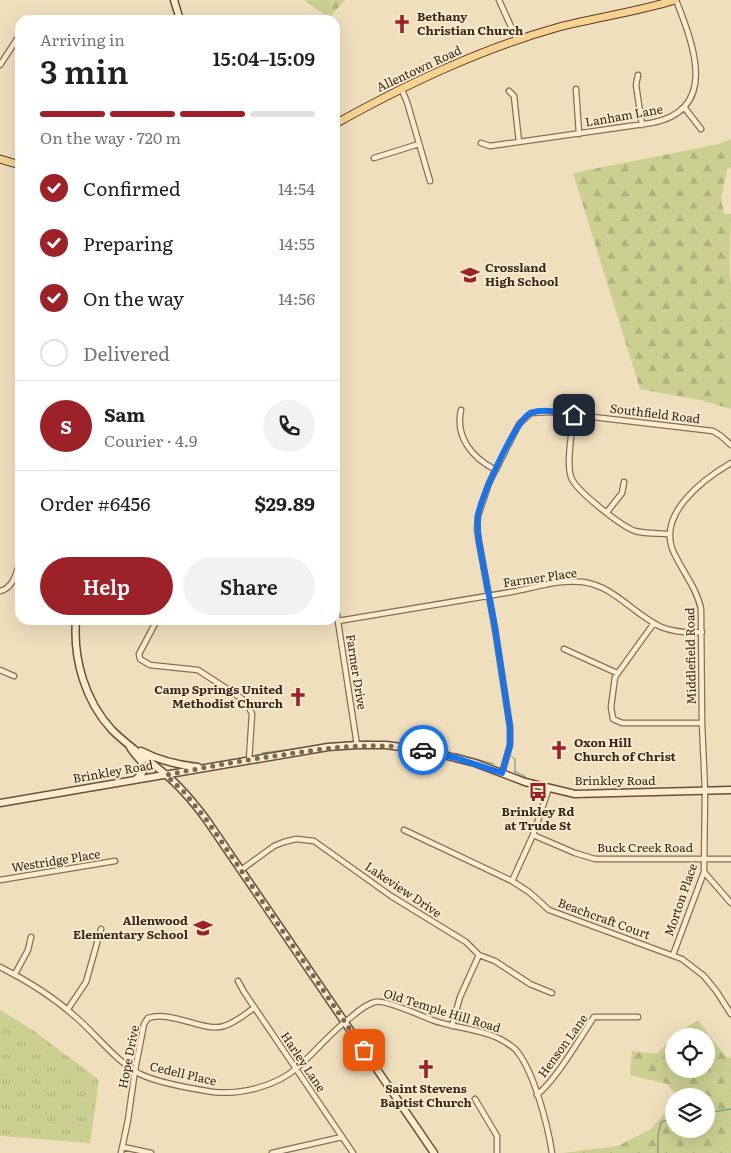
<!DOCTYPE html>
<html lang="en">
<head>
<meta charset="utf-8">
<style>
  :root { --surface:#fff; --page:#f2f2f2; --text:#202124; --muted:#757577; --line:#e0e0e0; --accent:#9c2128 }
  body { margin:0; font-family:Literata,serif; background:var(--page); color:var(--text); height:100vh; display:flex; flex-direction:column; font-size:19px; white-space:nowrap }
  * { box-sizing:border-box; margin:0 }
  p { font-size:16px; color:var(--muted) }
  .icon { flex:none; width:28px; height:28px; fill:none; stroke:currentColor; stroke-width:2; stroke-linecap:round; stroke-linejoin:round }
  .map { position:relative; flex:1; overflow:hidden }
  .side { position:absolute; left:15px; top:15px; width:325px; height:610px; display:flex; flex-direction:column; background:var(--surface); border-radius:15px; box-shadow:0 5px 20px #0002 }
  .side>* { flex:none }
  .buttons { position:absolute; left:665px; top:1028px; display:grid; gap:10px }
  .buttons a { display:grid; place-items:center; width:50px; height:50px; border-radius:50%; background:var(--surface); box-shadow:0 5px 20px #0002; font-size:25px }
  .pin { position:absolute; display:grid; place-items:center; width:42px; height:42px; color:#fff; margin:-21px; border-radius:10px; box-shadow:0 2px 8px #0006 }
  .courier { position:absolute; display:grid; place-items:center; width:50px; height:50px; margin:-25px; border:4px solid #1a73e8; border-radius:50%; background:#fff; color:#222; box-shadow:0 1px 6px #0007 }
  .headline em { font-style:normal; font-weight:600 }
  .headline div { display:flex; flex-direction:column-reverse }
  .headline { display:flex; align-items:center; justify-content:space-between; height:85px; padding:0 25px }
  h1 { font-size:32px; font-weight:600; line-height:38px }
  .bar { display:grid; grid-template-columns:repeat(4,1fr); gap:8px 5px; align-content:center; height:60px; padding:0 25px }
  .bar i { height:6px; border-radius:4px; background:var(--line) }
  .bar .selected { background:var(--accent) }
  .bar p { grid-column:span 4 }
  .line { display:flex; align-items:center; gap:12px; padding:0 25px; border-top:1px solid var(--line) }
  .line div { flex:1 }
  .round { display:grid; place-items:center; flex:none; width:52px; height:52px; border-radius:26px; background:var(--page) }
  ol { padding:0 25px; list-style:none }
  li { display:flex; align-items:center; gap:15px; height:55px }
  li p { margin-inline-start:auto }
  li .icon { padding:5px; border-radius:50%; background:var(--accent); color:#fff; stroke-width:4 }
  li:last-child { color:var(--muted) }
  li i { width:28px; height:28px; border:2px solid var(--line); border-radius:50% }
  .cta { display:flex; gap:10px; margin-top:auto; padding:10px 25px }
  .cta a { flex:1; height:58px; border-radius:30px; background:var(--accent); color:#fff; font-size:20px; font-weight:600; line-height:58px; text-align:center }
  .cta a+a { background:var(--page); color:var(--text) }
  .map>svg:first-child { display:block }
</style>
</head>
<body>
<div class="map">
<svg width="731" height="1153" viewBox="0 0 731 1153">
  <defs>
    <pattern id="grass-tufts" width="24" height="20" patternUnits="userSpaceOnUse" patternTransform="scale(1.25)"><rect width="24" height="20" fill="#cbcf90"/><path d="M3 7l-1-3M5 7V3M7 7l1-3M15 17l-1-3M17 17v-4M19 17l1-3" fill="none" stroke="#afb27c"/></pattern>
    <pattern id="forest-firs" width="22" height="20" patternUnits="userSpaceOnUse" patternTransform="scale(1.25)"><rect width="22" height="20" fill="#cbcf90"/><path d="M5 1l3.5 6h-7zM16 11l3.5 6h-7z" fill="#afb27c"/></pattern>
  </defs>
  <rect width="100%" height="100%" fill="#f0dfbd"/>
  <path fill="url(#grass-tufts)" d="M0,1010L34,1031L99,1080L90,1143L0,1136Z"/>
  <path fill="url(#forest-firs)" fill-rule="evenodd" d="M304,0H345L329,18Z
    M731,139V167L727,170L721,198L724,214H731C731,238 728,262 731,285V409L700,400L640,389L573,173L719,144Z
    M698,1020L726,1057L731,1058V1153H563L618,1146L651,1129L674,1103V1129H706V1096H677L667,1084L630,1075L632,1051L657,1054L674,1035ZM706,1036V1069H674V1036Z"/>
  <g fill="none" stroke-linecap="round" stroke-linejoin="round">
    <path stroke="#688f84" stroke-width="1" d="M364,741L400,743
      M406,744L421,746
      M432,747L449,751
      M262,753L346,742
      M455,753L494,764
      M511,756L515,759V772
      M514,771L526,777
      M706,1113L731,1109
      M658,1153V1135L661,1122L674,1118"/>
    <g stroke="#896e55" stroke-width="7">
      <path id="minor" d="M499,0L517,40
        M0,65L19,36L20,32
        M638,75L636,85L642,125
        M401,88L407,102L430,181
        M576,89L579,134
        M509,91L514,96L519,142
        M684,107L701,129
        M481,143L490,146L651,123C719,110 694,46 676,0
        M374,158L419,144
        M461,410C455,437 472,458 496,470
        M574,415C572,430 566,463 571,477C575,490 621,526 635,531C646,534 658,533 669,534
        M607,512L622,493L624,482
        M0,591C13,588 16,574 20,562
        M335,602L357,745
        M157,620L139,654L140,659L150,665L198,670L241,698L247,703L252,714L249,760
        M338,621C396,611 454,602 511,592C534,588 559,579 583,582C614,586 633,614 661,627C674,632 689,633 702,632
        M654,623L615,677L611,707L613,719L622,723H702
        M564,649L617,673
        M0,670L14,676
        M502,773L510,745V727L495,629L479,542L477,529L478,516L489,483L519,424L531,413L550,412L713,431L721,436L731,445
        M404,830L512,881L529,892L549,910L682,959L704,976L717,992L731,1014
        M533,835L575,853L595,859H731
        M241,870L274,846L284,842L296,839L314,841L391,896L466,942L479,955L495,961L530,984L552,993
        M704,872L731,903
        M0,880L115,861
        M512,881L533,835L549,788
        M673,955L704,872L705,791L702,723L701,609C697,589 683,572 674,553C656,515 702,480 731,463
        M0,967C28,981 55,998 78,1019C98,1037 116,1061 140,1074C158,1083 194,1089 213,1092C241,1095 277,1086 298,1067C316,1051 331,1032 350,1018C357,1012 366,1004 375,1002C384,999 422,1016 432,1020C453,1028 477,1028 498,1038C504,1041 511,1045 516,1050C534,1071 548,1126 552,1153
        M15,974L28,950L31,937
        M238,981L244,992L353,1153
        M68,1009L86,982L101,929
        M452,1026L460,997L479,955
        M537,1095C558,1077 578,1041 594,1017H638
        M475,1099L497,1136V1153
        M123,1147L151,1153
        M121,1153L128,1120L135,1070L144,1024L148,1018C171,1010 206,1033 224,1026C235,1023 245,1014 254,1008
        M272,1153L342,1137"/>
    </g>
    <g stroke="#6b4f38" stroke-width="9">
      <path id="secondary" d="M174,0L180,20
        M76,620C73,659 85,701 112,730C128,746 148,759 165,774C181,787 194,803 206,819L434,1153
        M130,747C137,761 154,765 136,779
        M141,751C160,761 177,765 198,767
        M0,803L328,747L357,745H386L424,750L475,763L525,782L575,794L731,790"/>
    </g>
    <g stroke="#563c2a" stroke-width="9">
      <path id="primary" d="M335,124C407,84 480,49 559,27C597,17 637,12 675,0
        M0,159L20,165"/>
    </g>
    <use href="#minor" stroke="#fbecd0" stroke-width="4.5"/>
    <use href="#secondary" stroke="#fbecd0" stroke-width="6"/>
    <use href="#primary" stroke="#f7d291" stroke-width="7"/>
  </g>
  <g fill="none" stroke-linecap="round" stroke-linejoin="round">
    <path stroke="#786754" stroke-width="5" stroke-dasharray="0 9" d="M364,1050L206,819L184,792L166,775C202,768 239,761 275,756C328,748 369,741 423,750"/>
    <path stroke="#1a73e8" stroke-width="6" d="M423,750L456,758L502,773L510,745V727L495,628L479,542C478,532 477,524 478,515C482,496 515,420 531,413C544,408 561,413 574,415"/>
  </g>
  <defs>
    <g id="church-bare" transform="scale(1.5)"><path d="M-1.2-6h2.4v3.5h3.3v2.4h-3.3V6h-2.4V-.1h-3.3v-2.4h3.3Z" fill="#9c2128" stroke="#f7e9cd" stroke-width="2.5" paint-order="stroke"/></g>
    <g id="school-bare" transform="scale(1.5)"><path d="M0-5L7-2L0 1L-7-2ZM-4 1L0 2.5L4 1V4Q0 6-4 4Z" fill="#9c2128" stroke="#f7e9cd" stroke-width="2.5" paint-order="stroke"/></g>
    <g id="bus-bare" transform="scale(1.5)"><path d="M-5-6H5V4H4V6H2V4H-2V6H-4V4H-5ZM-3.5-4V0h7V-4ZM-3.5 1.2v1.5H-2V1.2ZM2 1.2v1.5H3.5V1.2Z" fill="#9c2128" stroke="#f7e9cd" stroke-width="2.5" paint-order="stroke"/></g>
  </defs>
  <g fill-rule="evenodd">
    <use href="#church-bare" x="402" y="24"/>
    <use href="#school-bare" x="470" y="275"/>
    <use href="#church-bare" x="298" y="697"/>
    <use href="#church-bare" x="559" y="750"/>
    <use href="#bus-bare" x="538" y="792"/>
    <use href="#school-bare" x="203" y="928"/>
    <use href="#church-bare" x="426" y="1069"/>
  </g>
  <g text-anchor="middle" stroke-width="4" stroke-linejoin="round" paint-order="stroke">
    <g font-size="12" font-weight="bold" fill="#38271b" stroke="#f7e9cd" text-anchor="start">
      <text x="417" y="21">Bethany<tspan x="417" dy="14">Christian Church</tspan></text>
      <text x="485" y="272">Crossland<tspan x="485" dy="14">High School</tspan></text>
      <text x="283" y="694" text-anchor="end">Camp Springs United<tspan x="283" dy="14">Methodist Church</tspan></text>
      <text x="574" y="747">Oxon Hill<tspan x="574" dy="14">Church of Christ</tspan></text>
      <text x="538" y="816" text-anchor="middle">Brinkley Rd<tspan x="538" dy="14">at Trude St</tspan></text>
      <text x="188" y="925" text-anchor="end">Allenwood<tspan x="188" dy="14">Elementary School</tspan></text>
      <text x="426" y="1093" text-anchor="middle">Saint Stevens<tspan x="426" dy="14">Baptist Church</tspan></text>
    </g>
    <g font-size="12" fill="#38271b" stroke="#f7e9cd">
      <text transform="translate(419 69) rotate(-25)" y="4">Allentown Road</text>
      <text transform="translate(624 116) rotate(-10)" y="4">Lanham Lane</text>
      <text transform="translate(655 414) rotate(7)" y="4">Southfield Road</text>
      <text transform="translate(540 578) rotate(-8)" y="4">Farmer Place</text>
      <text transform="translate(691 656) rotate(-91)" y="4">Middlefield Road</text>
      <text transform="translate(356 672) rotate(81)" y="4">Farmer Drive</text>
      <text transform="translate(113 772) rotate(-10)" y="4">Brinkley Road</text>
      <text x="615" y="785">Brinkley Road</text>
      <text x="645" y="852">Buck Creek Road</text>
      <text transform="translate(56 861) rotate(-9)" y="4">Westridge Place</text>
      <text transform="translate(403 890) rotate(34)" y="4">Lakeview Drive</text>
      <text transform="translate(681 900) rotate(-71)" y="4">Morton Place</text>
      <text transform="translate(604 919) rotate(20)" y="4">Beachcraft Court</text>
      <text transform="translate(442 1011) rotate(17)" y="4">Old Temple Hill Road</text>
      <text transform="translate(563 1046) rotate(-54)" y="4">Henson Lane</text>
      <text transform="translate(129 1057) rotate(-79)" y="4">Hope Drive</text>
      <text transform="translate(303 1062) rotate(56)" y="4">Harley Lane</text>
      <text transform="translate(183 1074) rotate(13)" y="4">Cedell Place</text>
    </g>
  </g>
</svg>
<div class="buttons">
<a><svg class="icon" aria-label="locate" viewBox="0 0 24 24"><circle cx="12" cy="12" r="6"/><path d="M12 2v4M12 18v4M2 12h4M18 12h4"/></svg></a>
<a><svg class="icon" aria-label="layers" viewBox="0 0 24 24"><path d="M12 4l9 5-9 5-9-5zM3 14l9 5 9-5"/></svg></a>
</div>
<div class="pin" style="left:364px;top:1050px;background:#ea580c"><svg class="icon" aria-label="bag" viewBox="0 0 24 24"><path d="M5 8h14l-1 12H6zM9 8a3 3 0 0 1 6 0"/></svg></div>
<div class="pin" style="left:574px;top:415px;background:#1f2937"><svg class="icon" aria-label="home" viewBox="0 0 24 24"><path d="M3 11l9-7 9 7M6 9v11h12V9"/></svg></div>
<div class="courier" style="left:423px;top:750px"><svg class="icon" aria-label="car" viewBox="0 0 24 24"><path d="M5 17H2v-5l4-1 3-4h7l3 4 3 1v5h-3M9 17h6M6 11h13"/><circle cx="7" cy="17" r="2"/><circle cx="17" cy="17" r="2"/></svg></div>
<section class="side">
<div class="headline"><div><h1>3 min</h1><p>Arriving in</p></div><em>15:04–15:09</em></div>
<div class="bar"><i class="selected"></i><i class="selected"></i><i class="selected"></i><i></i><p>On the way · 720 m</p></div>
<ol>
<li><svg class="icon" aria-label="check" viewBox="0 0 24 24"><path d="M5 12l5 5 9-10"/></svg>Confirmed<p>14:54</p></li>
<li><svg class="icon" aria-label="check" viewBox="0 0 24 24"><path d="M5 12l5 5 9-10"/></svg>Preparing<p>14:55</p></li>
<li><svg class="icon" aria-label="check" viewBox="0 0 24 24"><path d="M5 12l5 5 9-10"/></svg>On the way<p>14:56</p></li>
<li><i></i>Delivered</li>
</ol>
<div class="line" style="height:90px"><b class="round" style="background:var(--accent);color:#fff">S</b><div><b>Sam</b><p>Courier · 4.9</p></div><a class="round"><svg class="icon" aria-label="phone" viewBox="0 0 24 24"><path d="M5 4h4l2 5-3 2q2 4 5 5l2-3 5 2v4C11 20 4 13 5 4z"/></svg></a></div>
<div class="line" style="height:65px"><div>Order #6456</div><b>$29.89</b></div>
<div class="cta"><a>Help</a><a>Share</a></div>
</section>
</div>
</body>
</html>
